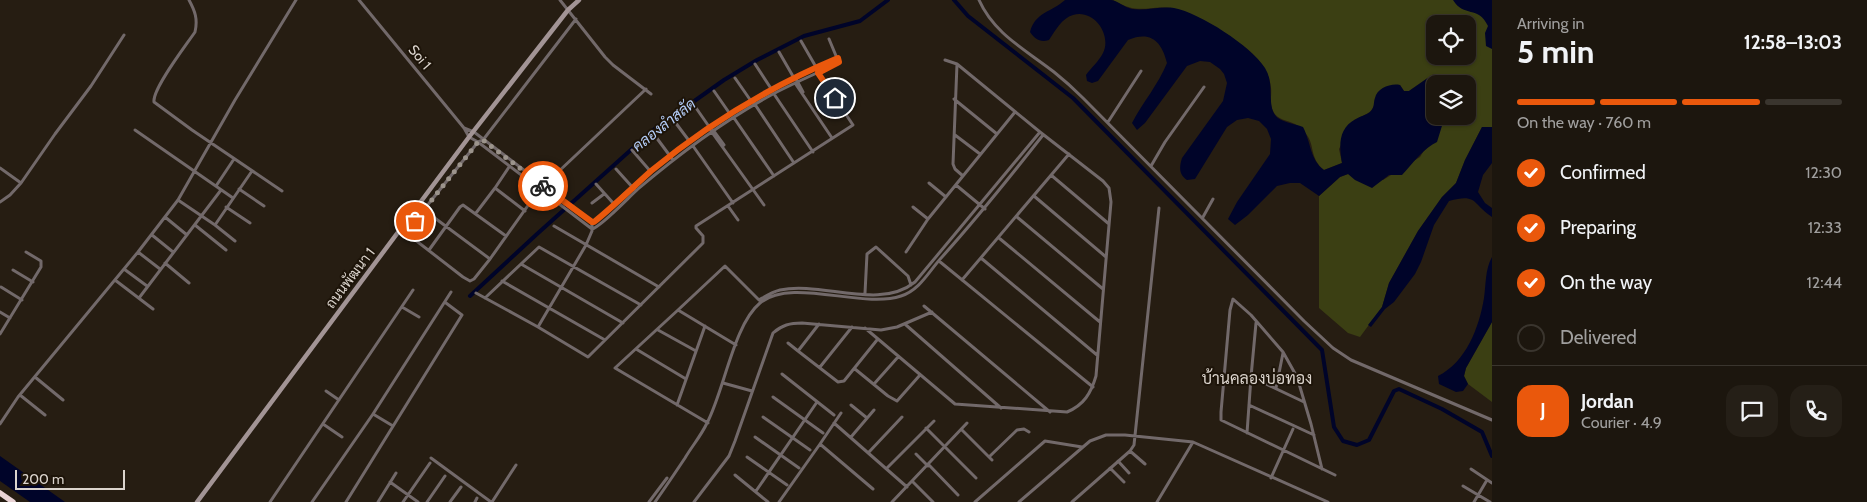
<!DOCTYPE html>
<html lang="en">
<head>
<meta charset="utf-8">
<style>
  :root { --surface:#1c160e; --page:#251f17; --text:#f1f3f6; --muted:#a09f9e; --line:#3a352e; --accent:#ea580c }
  body { margin:0; font-family:Cabin,Sarabun,sans-serif; background:var(--page); color:var(--text); height:100vh; display:flex; flex-direction:column; font-size:19px; white-space:nowrap }
  * { box-sizing:border-box; margin:0 }
  p { font-size:16px; color:var(--muted) }
  .icon { flex:none; width:28px; height:28px; fill:none; stroke:currentColor; stroke-width:2; stroke-linecap:round; stroke-linejoin:round }
  .map { position:relative; flex:1; overflow:hidden }
  .details { display:flex; flex-direction:column; background:var(--surface); width:375px }
  .details>* { flex:none }
  .controls { position:absolute; left:1426px; top:15px; display:grid; gap:10px }
  .controls a { display:grid; place-items:center; width:50px; height:50px; border-radius:10px; background:var(--surface); box-shadow:0 1px 4px #0004,0 0 0 1px var(--line); font-size:25px }
  .scale { position:absolute; left:15px; bottom:12px; width:110px; box-sizing:border-box; padding-left:5px; border:2px solid #dbd4cd; border-top:0; font-size:14px; line-height:18px; white-space:nowrap; color:#dbd4cd; -webkit-text-stroke:4px #1d1409; paint-order:stroke }
  .pin { position:absolute; display:grid; place-items:center; width:42px; height:42px; color:#fff; margin:-21px; border:2px solid #fff; border-radius:50%; box-shadow:0 1px 5px #0007 }
  .courier { position:absolute; display:grid; place-items:center; width:50px; height:50px; margin:-25px; border:4px solid #ea580c; border-radius:50%; background:#fff; color:#222; box-shadow:0 1px 6px #0007 }
  .head em { font-style:normal; font-weight:700 }
  .head div { display:flex; flex-direction:column-reverse }
  .head { display:flex; align-items:center; justify-content:space-between; height:85px; padding:0 25px }
  h1 { font-size:32px; font-weight:700; line-height:38px }
  .bar { display:grid; grid-template-columns:repeat(4,1fr); gap:8px 5px; align-content:center; height:60px; padding:0 25px }
  .bar i { height:6px; border-radius:4px; background:var(--line) }
  .bar .on { background:var(--accent) }
  .bar p { grid-column:span 4 }
  .line { display:flex; align-items:center; gap:12px; padding:0 25px; border-top:1px solid var(--line) }
  .line div { flex:1 }
  .round { display:grid; place-items:center; flex:none; width:52px; height:52px; border-radius:15px; background:var(--page) }
  ol { padding:0 25px; list-style:none }
  li { display:flex; align-items:center; gap:15px; height:55px }
  li p { margin-inline-start:auto }
  li .icon { padding:5px; border-radius:50%; background:var(--accent); color:#fff; stroke-width:4 }
  li:last-child { color:var(--muted) }
  li i { width:28px; height:28px; border:2px solid var(--line); border-radius:50% }
  main { display:flex; flex:1; min-height:0 }
  .map>svg:first-child { display:block }
</style>
</head>
<body>
<main>
<div class="map">
<svg width="1492" height="502" viewBox="0 0 1492 502">
  <rect width="100%" height="100%" fill="#261d12"/>
  <path fill="#3b3f13" fill-rule="evenodd" d="M1113,0H1492V127H1482L1465,160L1456,183L1442,197L1418,231L1389,283L1382,307L1360,337L1348,333L1319,308V196L1340,177L1348,174L1383,180L1420,157L1445,116H1468V84H1446L1440,74L1432,75L1409,91H1404L1400,85L1375,98C1375,113 1366,114 1354,120L1339,149L1342,163L1324,170C1309,158 1315,144 1306,134C1303,131 1298,126 1295,124C1287,120 1277,120 1273,111C1269,104 1272,95 1271,88C1270,71 1256,55 1242,45C1225,32 1197,14 1175,9C1150,3 1141,17 1113,0ZM1435,24H1468V56H1435Z
    M1492,322V402L1468,384L1464,376L1466,368Z"/>
  <path fill="#000429" d="M1065,0C1080,0 1097,0 1111,0C1118,1 1124,7 1132,9C1146,11 1160,6 1174,8C1200,13 1251,46 1265,68C1276,85 1265,107 1278,118C1285,123 1296,124 1303,127C1311,142 1310,160 1324,170L1342,163C1339,146 1338,128 1356,119C1361,116 1366,115 1370,112C1375,107 1373,104 1375,98C1377,88 1391,83 1400,85L1404,91H1409L1432,75L1440,74L1446,83L1435,84V116H1445L1437,142C1425,147 1412,164 1402,175H1389L1372,188L1355,180L1348,174L1340,177L1319,196L1300,183H1290L1277,186L1248,215L1235,225L1228,219L1237,202L1270,154L1271,139L1267,129L1259,121L1248,118L1237,120L1227,127L1195,179L1187,180C1179,174 1179,168 1182,158L1223,101L1227,83L1224,74L1220,69L1210,62L1200,61L1187,66L1145,123L1137,130L1132,123C1143,102 1158,85 1167,63C1162,42 1151,30 1128,40L1098,81L1092,83L1087,81L1086,75C1091,68 1099,61 1103,53C1112,35 1094,9 1073,15C1062,18 1055,31 1049,40C1040,43 1035,39 1030,32C1035,12 1052,12 1065,0Z
    M1453,0H1492V49L1486,46L1485,33L1488,26C1478,5 1464,18 1453,0Z
    M1482,127H1492V163L1483,175L1478,192L1485,203L1492,208V217C1472,204 1478,193 1449,201L1434,225L1421,262L1415,274L1394,302L1385,309L1371,327L1368,325L1382,307L1389,283L1418,231L1442,197L1456,183L1465,160Z
    M1492,257V322L1466,368L1464,376L1468,384L1463,391L1456,392L1439,384L1438,376C1466,362 1479,328 1484,298C1486,285 1485,269 1492,257Z
    M0,456L65,502H30L0,481Z"/>
  <g fill="none" stroke-linecap="round" stroke-linejoin="round">
    <path stroke="#000429" stroke-width="4" d="M954,0L968,16L1073,98L1322,350L1334,427L1343,441L1357,445L1369,440L1394,391L1399,389L1442,409L1482,432L1492,456
      M470,296L537,234L652,131L724,80L757,60L804,36L860,21L888,0"/>
    <path stroke="#72696a" stroke-width="3" d="M189,0C195,11 198,19 195,32C187,44 152,89 154,102L192,130L282,191
      M359,0L464,128L469,137L478,142L592,229C601,227 629,197 638,189C679,154 725,120 773,94C794,83 817,73 839,63L829,39
      M560,0L605,57L613,65L651,94
      M979,0C994,34 1026,50 1054,72C1064,80 1074,89 1083,98L1304,321L1333,348L1351,360L1492,420
      M801,41L816,67
      M779,52L794,78
      M945,60L957,64
      M755,64L772,90
      M795,77L803,92
      M735,78L751,101
      M795,83L832,138
      M714,91L730,114
      M774,94L813,152
      M954,99L997,134
      M752,100L794,163
      M694,105L710,128
      M734,118L774,176
      M675,122L690,142
      M1108,122L1141,71
      M464,128L474,132L592,222
      M135,130L233,198
      M713,130L724,145
      M711,131L764,205
      M653,133L673,160
      M955,135L980,154
      M693,146L733,203
      M632,150L651,172
      M1151,166L1165,142L1204,87
      M0,168L21,183
      M616,169L634,189
      M1051,175L1109,224
      M929,183L946,197
      M596,184L614,204
      M956,185L985,209
      M216,186L234,159
      M495,188L509,167
      M239,189L264,206
      M1034,196L1106,257
      M178,200L215,225L235,241
      M0,202L10,195L21,183L55,134L91,86L124,35
      M592,203L604,194
      M728,206L738,220
      M226,207L250,223
      M913,207L928,219
      M424,210L490,259
      M476,213L495,188L525,211
      M165,217L187,235
      M1017,217L1103,289
      M1203,217L1213,199
      M592,222L597,220C665,151 749,96 838,58
      M195,225L226,250
      M215,225L252,171
      M554,226L659,287
      M401,229L463,277L470,281L474,279L490,259L539,190L646,89
      M406,232L478,142L483,140L576,19
      M152,235L173,252
      M999,238L1100,322
      M429,250L460,207L463,205L506,236
      M138,252L160,269
      M906,252L928,219L1015,112
      M981,258L1097,355
      M939,261L1093,387
      M165,263L189,283
      M521,264L623,323
      M124,269L147,286
      M13,270L33,282
      M115,280L153,309
      M962,280L1069,154
      M502,281L605,340
      M1,287L22,300
      M476,293L538,327L588,357L703,243V236L696,228V226L853,125L818,73
      M865,293L867,254L876,247L908,276L911,285
      M139,298L221,190
      M485,298L539,247L641,305
      M759,300C766,296 772,292 780,290C822,281 879,311 915,282L1040,132
      M924,306L1050,412
      M402,307L419,317
      M678,310L725,266L759,300
      M0,312L10,318
      M819,324L798,351L838,382L844,381L877,340
      M906,325L1001,408
      M538,327L586,245L592,231V222
      M865,328L955,404L1067,412C1084,405 1091,393 1096,376L1111,202L1109,188L1103,181L1040,132L957,64L953,164L955,169L963,176
      M658,330L696,351
      M0,334L41,267V261L26,252
      M788,343L798,351
      M636,349L686,379
      M820,367L852,327
      M855,369L888,396L897,401L920,375
      M782,374L834,415
      M35,377L63,400
      M1251,377L1304,402
      M723,383L752,391
      M874,384L898,357
      M1276,388L1283,353
      M326,391L339,400
      M20,395L45,415
      M773,397L823,433
      M677,405L705,326
      M851,405L867,418
      M1249,405L1314,435
      M373,414L393,426
      M763,417L810,450
      M708,423L615,368L678,310L736,345
      M834,423L907,487
      M0,424L18,397L138,252L178,200L235,100L296,0
      M323,424L342,437
      M926,428L976,478
      M962,430L992,460
      M1247,433L1251,377L1256,323
      M755,437L799,468
      M851,437L874,410
      M820,444L841,413
      M1130,451L1145,464
      M869,452L902,417
      M916,454L928,466
      M747,457L787,485
      M989,457L1017,430L1024,429L1029,432
      M431,458L491,502
      M1118,461L1129,473
      M929,465L958,495
      M887,468L934,421
      M1110,468L1124,482
      M1322,469L1311,424L1297,377L1283,352L1251,315L1233,299L1230,310L1221,412V420L1335,475
      M1471,469L1492,483
      M735,475L768,502
      M1271,478L1293,429
      M912,481L933,502
      M390,482L418,502
      M1463,486L1490,502
      M756,491L817,402
      M270,502L413,290
      M312,502L373,414L451,292
      M346,502L462,315L446,303
      M378,502L396,473
      M403,502L430,463
      M427,502L445,476
      M450,502L461,487
      M475,502L477,498
      M492,502L516,465
      M649,502L667,478
      M655,502C665,488 675,473 685,458C692,446 701,436 707,423C724,391 734,324 760,303C791,277 862,309 901,296C920,290 929,271 942,257C977,218 1010,177 1043,135
      M694,502L729,456L735,441L773,333C782,325 790,323 802,323L881,330L897,327L932,312
      M779,502L820,444L873,489
      M892,502L967,423
      M975,502L1045,441L1082,447
      M1019,502L1090,441L1106,435H1125L1193,442L1328,502
      M1072,502L1130,451L1134,445L1159,208
      M1157,502L1193,442
      M1474,502L1487,480"/>
    <path stroke="#a29495" stroke-width="4.5" d="M197,502L469,137L568,10L579,0"/>
    <path stroke="#e9d3d5" stroke-width="5.5" d="M0,493L13,502"/>
  </g>
  <g fill="none" stroke-linecap="round" stroke-linejoin="round">
    <path stroke="#9c948c" stroke-width="5" stroke-dasharray="0 9" d="M415,221L478,142L483,140L543,186"/>
    <path stroke="#ea580c" stroke-width="6" d="M543,186L592,222H594C614,206 632,188 651,171C707,125 771,86 838,58L839,62L818,73L835,98"/>
  </g>
  <g text-anchor="middle" stroke-width="4" stroke-linejoin="round" paint-order="stroke">
    <g font-size="14" fill="#dbd4cd" stroke="#1d1409">
      <text transform="translate(420 57) rotate(50)" y="5">Soi 1</text>
      <text transform="translate(350 278) rotate(-53)" y="5">ถนนพัฒนา 1</text>
    </g>
    <g font-size="15" font-style="italic" fill="#b4cdf8" stroke="#1d1409">
      <text transform="translate(664 125) rotate(-38)" y="5">คลองลำสลัด</text>
    </g>
    <g font-size="16" fill="#dbd4cd" stroke="#1d1409">
      <text x="1257" y="384">บ้านคลองบ่อทอง</text>
    </g>
  </g>
</svg>
<div class="controls">
<a><svg class="icon" aria-label="locate" viewBox="0 0 24 24"><circle cx="12" cy="12" r="6"/><path d="M12 2v4M12 18v4M2 12h4M18 12h4"/></svg></a>
<a><svg class="icon" aria-label="layers" viewBox="0 0 24 24"><path d="M12 4l9 5-9 5-9-5zM3 14l9 5 9-5"/></svg></a>
</div>
<div class="scale">200 m</div>
<div class="pin" style="left:415px;top:221px;background:#ea580c"><svg class="icon" aria-label="bag" viewBox="0 0 24 24"><path d="M5 8h14l-1 12H6zM9 8a3 3 0 0 1 6 0"/></svg></div>
<div class="pin" style="left:835px;top:98px;background:#1f2937"><svg class="icon" aria-label="home" viewBox="0 0 24 24"><path d="M3 11l9-7 9 7M6 9v11h12V9"/></svg></div>
<div class="courier" style="left:543px;top:186px"><svg class="icon" aria-label="bike" viewBox="0 0 24 24"><circle cx="6" cy="16" r="4"/><circle cx="18" cy="16" r="4"/><path d="M6 16l4-8h5l3 8M10 8l3 8H6M13 5h3"/></svg></div>
</div>
<section class="details">
<div class="head"><div><h1>5 min</h1><p>Arriving in</p></div><em>12:58–13:03</em></div>
<div class="bar"><i class="on"></i><i class="on"></i><i class="on"></i><i></i><p>On the way · 760 m</p></div>
<ol>
<li><svg class="icon" aria-label="check" viewBox="0 0 24 24"><path d="M5 12l5 5 9-10"/></svg>Confirmed<p>12:30</p></li>
<li><svg class="icon" aria-label="check" viewBox="0 0 24 24"><path d="M5 12l5 5 9-10"/></svg>Preparing<p>12:33</p></li>
<li><svg class="icon" aria-label="check" viewBox="0 0 24 24"><path d="M5 12l5 5 9-10"/></svg>On the way<p>12:44</p></li>
<li><i></i>Delivered</li>
</ol>
<div class="line" style="height:90px"><b class="round" style="background:var(--accent);color:#fff">J</b><div><b>Jordan</b><p>Courier · 4.9</p></div><a class="round"><svg class="icon" aria-label="chat" viewBox="0 0 24 24"><path d="M4 5h16v11H9l-5 4z"/></svg></a><a class="round"><svg class="icon" aria-label="phone" viewBox="0 0 24 24"><path d="M5 4h4l2 5-3 2q2 4 5 5l2-3 5 2v4C11 20 4 13 5 4z"/></svg></a></div>
</section>
</main>
</body>
</html>
